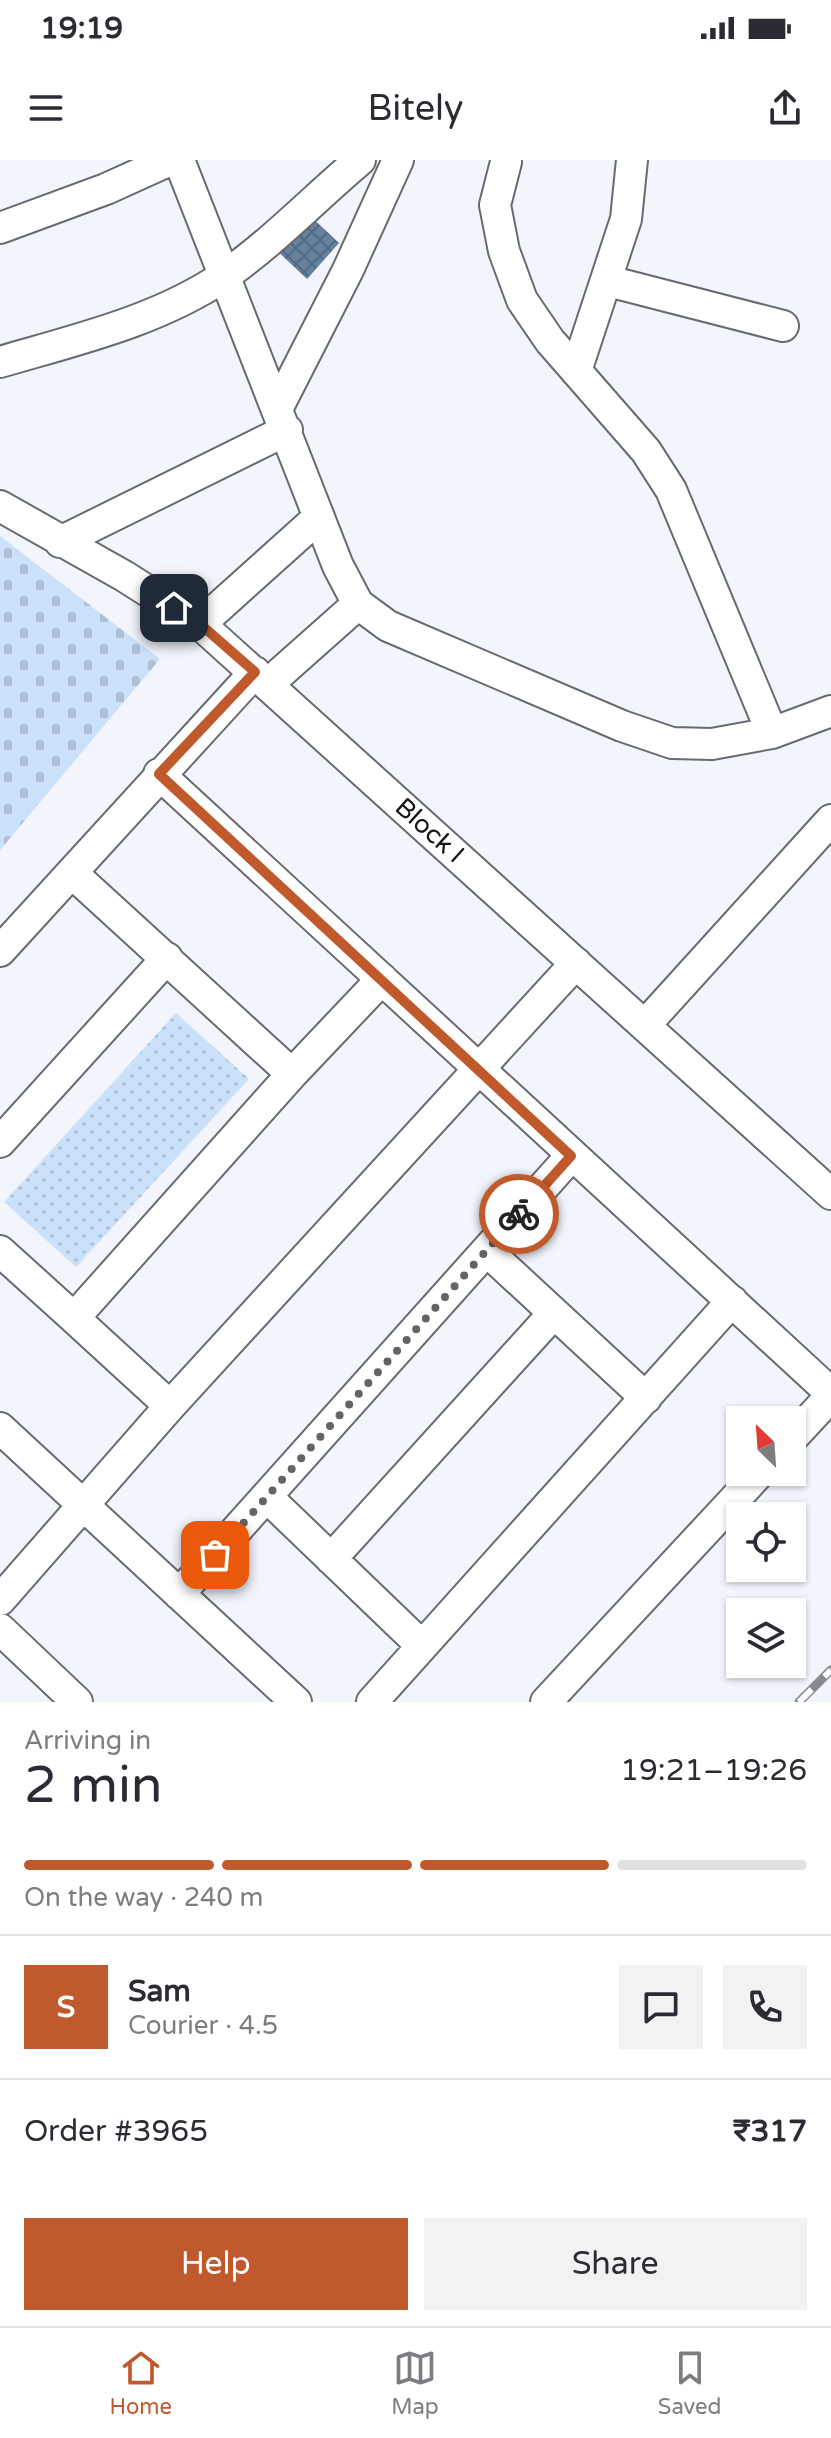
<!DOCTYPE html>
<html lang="en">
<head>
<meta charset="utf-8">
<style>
  :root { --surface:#fff; --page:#f2f2f3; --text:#2b2b33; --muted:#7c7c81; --line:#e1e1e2; --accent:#c05a2c }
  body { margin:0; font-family:"Varela Round",sans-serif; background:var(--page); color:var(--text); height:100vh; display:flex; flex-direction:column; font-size:30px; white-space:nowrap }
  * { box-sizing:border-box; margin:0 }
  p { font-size:26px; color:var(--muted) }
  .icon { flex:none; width:44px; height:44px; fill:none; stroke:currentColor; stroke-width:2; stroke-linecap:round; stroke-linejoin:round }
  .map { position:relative; height:1542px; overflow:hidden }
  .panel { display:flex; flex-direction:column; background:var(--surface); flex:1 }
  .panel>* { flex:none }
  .needle { width:52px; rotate:335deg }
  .fabs { position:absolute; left:726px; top:1246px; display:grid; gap:16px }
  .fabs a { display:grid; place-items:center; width:80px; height:80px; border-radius:0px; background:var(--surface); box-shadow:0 2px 6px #0004; font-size:40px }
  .pin { position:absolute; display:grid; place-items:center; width:68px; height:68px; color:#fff; margin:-34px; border-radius:16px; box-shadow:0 4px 12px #0006 }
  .courier { position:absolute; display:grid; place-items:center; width:80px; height:80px; margin:-40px; border:6px solid #c05a2c; border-radius:50%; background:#fff; color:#222; box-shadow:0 2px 10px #0007 }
  .summary em { font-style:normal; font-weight:600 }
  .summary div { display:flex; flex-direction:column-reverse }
  .summary { display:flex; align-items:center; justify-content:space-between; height:136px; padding:0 24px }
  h1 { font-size:52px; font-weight:600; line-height:60px }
  .bar { display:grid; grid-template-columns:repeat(4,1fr); gap:12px 8px; align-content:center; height:96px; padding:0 24px }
  .bar i { height:10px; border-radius:6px; background:var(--line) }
  .bar .active { background:var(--accent) }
  .bar p { grid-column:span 4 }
  .line { display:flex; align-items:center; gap:20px; padding:0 24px; border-top:2px solid var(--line) }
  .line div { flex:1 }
  .round { display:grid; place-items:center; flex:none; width:84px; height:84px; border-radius:0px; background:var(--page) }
  .button { display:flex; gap:16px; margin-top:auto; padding:16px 24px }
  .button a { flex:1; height:92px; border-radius:0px; background:var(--accent); color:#fff; font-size:32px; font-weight:600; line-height:92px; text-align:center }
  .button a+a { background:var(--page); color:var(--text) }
  .status { display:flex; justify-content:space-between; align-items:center; height:56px; padding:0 40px; background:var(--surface); direction:ltr }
  .status svg { height:22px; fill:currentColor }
  header { display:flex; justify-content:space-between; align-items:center; height:104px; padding:0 24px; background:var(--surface); font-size:36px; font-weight:600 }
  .menu { display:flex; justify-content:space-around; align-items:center; height:112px; border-top:2px solid var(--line); background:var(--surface); font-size:22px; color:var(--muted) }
  .menu a { display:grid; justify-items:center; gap:4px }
  .menu .active { color:var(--accent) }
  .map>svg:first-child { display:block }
</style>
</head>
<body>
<div class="status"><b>19:19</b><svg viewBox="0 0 49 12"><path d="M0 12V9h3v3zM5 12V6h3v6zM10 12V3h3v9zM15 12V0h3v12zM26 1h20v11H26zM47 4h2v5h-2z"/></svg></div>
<header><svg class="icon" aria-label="menu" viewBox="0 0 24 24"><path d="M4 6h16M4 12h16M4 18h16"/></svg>Bitely<svg class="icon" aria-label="share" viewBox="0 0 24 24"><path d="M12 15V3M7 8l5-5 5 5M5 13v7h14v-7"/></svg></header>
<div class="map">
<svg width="831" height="1542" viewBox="0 0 831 1542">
  <defs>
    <pattern id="cemetery-stones" width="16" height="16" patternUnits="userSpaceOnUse" patternTransform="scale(2)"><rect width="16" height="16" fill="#cbe0f9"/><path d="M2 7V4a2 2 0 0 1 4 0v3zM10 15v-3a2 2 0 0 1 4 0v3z" fill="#adbfd5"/></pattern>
    <pattern id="park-dots" width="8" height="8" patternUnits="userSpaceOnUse" patternTransform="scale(2)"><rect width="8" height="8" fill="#cbe0f9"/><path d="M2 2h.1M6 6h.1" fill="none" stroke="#adbfd5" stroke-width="1.8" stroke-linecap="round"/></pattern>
    <pattern id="building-cross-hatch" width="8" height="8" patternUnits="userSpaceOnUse" patternTransform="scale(2)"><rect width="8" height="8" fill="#6681a0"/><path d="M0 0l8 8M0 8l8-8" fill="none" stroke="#536981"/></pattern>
  </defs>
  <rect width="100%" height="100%" fill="#f2f6fc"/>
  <path fill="url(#cemetery-stones)" d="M0,376L160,499L0,690Z"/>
  <path fill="url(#park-dots)" d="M176,853L249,919L76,1107L4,1042Z"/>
  <path fill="url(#building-cross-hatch)" d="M306,52L339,83L307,119L273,87Z"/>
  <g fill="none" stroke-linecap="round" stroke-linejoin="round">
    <g stroke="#676b70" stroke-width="34">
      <path id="minor" d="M179,0L338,406L358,444L388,466L622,566L672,583L712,584L772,573L831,551
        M506,2L495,45L504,91L522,140L550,181L646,291L671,330L772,573
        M0,68L106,29L170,0
        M608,121L783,166
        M0,202C75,180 158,161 224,116C270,85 317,36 360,0
        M576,211L626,59L632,0
        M278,247L348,110L398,0
        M0,346L124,416L200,464L831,1034
        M60,382L287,270
        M200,464L319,357
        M269,523L358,444
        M159,614L831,1233
        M72,713L292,914L74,1158L170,1246L576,803
        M0,791L255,512
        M646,864L831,660
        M292,914L382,819
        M0,982L167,798
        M0,1091L74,1158
        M487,1091L646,1238
        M0,1268L296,1542
        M792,1278L831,1236
        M267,1337L421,1485
        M331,1399L554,1153
        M179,1434L571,996
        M0,1440L170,1246
        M0,1469L77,1542
        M372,1542L732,1141
        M546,1542L760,1312"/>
    </g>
    <use href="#minor" stroke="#fff" stroke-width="30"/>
    <g stroke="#878a8e" stroke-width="9">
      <path id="rail" d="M799,1542L831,1510"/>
    </g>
    <use href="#rail" stroke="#fff" stroke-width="6" stroke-dasharray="18" stroke-linecap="butt"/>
  </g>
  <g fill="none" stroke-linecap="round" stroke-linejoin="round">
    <path stroke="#626468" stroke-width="8" stroke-dasharray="0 14.4" d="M215,1395L519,1054"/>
    <path stroke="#c05a2c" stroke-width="10" d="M174,448L200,464L255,512L159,614L571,996L519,1054"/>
  </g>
  <g text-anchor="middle" stroke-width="6" stroke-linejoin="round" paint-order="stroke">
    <g font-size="26" fill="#141618" stroke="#fff">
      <text transform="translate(430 670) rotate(42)" y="9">Block I</text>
    </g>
  </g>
</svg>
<div class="fabs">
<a><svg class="needle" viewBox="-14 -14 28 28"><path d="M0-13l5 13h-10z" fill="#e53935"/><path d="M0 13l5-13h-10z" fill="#7c7c81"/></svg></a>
<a><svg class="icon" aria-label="locate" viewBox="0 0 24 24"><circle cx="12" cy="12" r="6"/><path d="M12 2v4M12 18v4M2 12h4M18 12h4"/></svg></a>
<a><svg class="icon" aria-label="layers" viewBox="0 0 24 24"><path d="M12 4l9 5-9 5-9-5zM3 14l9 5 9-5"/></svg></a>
</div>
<div class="pin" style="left:215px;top:1395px;background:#ea580c"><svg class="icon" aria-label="bag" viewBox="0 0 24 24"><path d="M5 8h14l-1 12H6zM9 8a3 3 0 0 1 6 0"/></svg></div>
<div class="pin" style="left:174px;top:448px;background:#1f2937"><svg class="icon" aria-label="home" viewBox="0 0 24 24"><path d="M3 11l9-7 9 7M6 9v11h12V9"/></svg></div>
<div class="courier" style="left:519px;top:1054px"><svg class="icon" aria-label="bike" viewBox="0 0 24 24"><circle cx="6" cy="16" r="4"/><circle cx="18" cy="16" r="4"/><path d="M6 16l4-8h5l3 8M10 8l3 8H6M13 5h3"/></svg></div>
</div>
<section class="panel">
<div class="summary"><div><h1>2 min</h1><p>Arriving in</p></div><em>19:21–19:26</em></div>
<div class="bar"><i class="active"></i><i class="active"></i><i class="active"></i><i></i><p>On the way · 240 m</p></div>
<div class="line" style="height:144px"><b class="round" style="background:var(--accent);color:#fff">S</b><div><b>Sam</b><p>Courier · 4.5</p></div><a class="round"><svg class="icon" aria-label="chat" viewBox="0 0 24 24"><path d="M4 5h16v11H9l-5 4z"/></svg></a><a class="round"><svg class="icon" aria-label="phone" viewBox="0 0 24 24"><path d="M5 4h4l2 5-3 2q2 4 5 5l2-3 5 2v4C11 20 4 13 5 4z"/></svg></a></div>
<div class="line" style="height:104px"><div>Order #3965</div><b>₹317</b></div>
<div class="button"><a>Help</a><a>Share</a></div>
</section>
<nav class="menu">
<a class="active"><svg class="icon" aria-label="home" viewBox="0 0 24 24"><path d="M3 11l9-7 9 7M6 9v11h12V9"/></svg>Home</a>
<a><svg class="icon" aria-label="map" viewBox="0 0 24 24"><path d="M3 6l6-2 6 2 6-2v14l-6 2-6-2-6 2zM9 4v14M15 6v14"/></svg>Map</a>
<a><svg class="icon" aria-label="saved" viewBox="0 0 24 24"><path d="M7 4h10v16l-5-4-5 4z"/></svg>Saved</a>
</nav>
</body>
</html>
